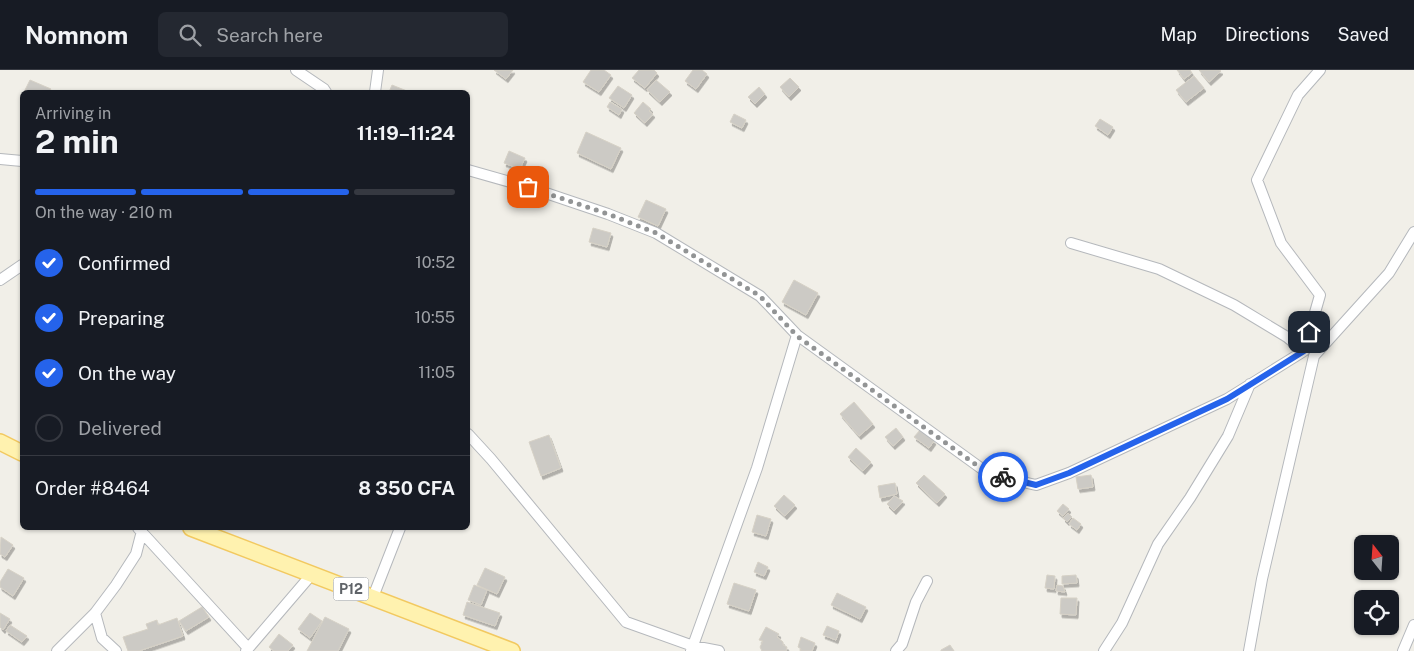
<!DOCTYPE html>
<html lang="en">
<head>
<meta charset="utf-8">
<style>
  :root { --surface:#171b24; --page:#242831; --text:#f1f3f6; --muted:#9ea1a6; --line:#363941; --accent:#2563eb }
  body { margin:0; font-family:"Public Sans",sans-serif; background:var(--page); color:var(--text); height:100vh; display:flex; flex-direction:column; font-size:19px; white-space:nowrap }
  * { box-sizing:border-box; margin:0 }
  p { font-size:16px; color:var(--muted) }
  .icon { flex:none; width:28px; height:28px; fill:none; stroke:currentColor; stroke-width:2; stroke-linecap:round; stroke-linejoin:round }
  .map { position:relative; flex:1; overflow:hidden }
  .sheet { position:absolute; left:20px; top:20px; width:450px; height:440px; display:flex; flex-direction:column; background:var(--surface); border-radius:8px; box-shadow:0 1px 4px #0004 }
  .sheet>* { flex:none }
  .needle { width:32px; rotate:343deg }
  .controls { position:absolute; left:1354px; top:465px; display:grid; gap:10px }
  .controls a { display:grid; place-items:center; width:45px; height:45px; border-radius:8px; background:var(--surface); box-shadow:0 1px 4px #0004; font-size:25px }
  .pin { position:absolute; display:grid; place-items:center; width:42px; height:42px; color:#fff; margin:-21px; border-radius:10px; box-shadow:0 2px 8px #0006 }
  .courier { position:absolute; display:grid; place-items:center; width:50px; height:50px; margin:-25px; border:4px solid #2563eb; border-radius:50%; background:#fff; color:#222; box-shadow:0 1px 6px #0007 }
  .head em { font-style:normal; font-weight:700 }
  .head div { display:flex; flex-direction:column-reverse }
  .head { display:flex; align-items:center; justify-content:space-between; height:85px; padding:0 15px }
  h1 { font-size:32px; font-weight:700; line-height:38px }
  .bar { display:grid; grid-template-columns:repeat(4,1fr); gap:8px 5px; align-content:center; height:60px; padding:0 15px }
  .bar i { height:6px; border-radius:4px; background:var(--line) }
  .bar .current { background:var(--accent) }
  .bar p { grid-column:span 4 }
  .line { display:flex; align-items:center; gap:12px; padding:0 15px; border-top:1px solid var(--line) }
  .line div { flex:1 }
  ol { padding:0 15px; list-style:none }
  li { display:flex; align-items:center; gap:15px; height:55px }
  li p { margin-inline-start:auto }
  li .icon { padding:5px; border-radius:50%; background:var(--accent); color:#fff; stroke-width:4 }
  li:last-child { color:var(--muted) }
  li i { width:28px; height:28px; border:2px solid var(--line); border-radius:50% }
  header { display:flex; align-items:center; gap:30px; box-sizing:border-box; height:70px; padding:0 25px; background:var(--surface); border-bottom:1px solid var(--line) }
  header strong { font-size:24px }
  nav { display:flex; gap:28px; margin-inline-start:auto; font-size:18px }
  .search { width:350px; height:45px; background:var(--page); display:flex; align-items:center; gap:12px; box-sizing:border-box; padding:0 18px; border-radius:8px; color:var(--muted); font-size:19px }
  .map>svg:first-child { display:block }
</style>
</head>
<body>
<header>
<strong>Nomnom</strong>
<div class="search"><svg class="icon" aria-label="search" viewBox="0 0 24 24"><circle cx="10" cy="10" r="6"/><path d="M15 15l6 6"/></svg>Search here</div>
<nav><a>Map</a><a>Directions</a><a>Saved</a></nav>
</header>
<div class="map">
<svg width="1414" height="581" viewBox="0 0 1414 581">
  <defs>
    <filter id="shadow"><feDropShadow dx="2" dy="3.5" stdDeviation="0" flood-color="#0004"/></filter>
  </defs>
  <rect width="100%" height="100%" fill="#f1efe8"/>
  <path fill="#cccac5" stroke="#d6d1c6" filter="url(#shadow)" d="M494,0H513L506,9Z
    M591,0H604L611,5L599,22L583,12Z
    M639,0H654L657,3L645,18L632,8Z
    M693,0H702L707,4L696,19L685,11Z
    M1177,0H1190L1192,3L1184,9Z
    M1199,0H1219L1221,1L1209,12Z
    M1194,6L1204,18L1186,32L1176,20Z
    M790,8L799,17L789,27L780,17Z
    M30,10L51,19L49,22H24Z
    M656,10L670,22L660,32L647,20Z
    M392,15L407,21V22H389Z
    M618,16L632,25L624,38L609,28Z
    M759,17L765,24L755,34L748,27Z
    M610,32L622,39L619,45L607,37Z
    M643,32L651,39L649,41L653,44L645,53L634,43Z
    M734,44L746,50L742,58L730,52Z
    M1100,49L1113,57L1108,65L1095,56Z
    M586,62L621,78L611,99L577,83Z
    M509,81L525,88L520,99L504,93Z
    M646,130L666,139L658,156L638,147Z
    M593,158L611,163L607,177L589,172Z
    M794,210L818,223L806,245L782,232Z
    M854,332L873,354L859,366L840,344Z
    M896,358L903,367L893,376L885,367Z
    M920,360L934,371L929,378L914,367Z
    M549,365L561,398L541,406L529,372Z
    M856,378L871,392L863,401L848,387Z
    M924,405L945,424L937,433L916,413Z
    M1091,405L1093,417L1078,419L1076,407Z
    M895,413L897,424L880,428L878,416Z
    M784,425L795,435L785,446L774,436Z
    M894,426L903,431L894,441L887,434Z
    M1063,434L1069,439L1063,446L1057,441Z
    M1068,443L1072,447L1067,452L1063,448Z
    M757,445L771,449L766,466L752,462Z
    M1073,448L1081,454L1077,460L1069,454Z
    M1,467L13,475L5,487L0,484Z
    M758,492L768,497L764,506L754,502Z
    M485,498L505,507L497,524L477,515Z
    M8,499L24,508L13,526L0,517V512Z
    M1047,505L1055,506L1054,519L1045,518Z
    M1076,505L1077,513L1062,514V506Z
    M734,513L756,520L749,541L727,534Z
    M474,515L487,520L481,535L468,530Z
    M1057,515L1063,516L1065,522L1056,521Z
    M837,523L866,537L860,549L831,535Z
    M1061,528H1077L1076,545L1060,544Z
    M467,532L500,543L495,556L463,545Z
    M202,537L209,547L186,561L179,551Z
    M0,543L10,549L3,560L0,557Z
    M310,543L322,551L310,568L298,559Z
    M325,547L349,559L338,581H307Z
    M177,548L183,566L139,581H128L123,567L148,559L146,554L157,550L158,555Z
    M10,555L27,566L22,572L6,561Z
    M827,556L839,561L836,570L823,565Z
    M766,557L779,564L777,567L783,572V575L787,577L786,581H762L760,577L763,571L759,570Z
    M279,564L293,575L288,581H274L269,577Z
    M801,567L815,573L812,581H800L801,579L798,577Z
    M950,575L954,581H941V580Z"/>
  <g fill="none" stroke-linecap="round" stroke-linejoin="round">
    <g stroke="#b5b8bc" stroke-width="12">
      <path id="minor" d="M296,0L324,19L326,22
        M375,22L378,0
        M0,89L22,91
        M468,100L528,117L608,144L656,163L760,226L797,265L989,404L1036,415L1069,403L1227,329L1304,281L1320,225L1281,173L1257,110L1298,25L1320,0
        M1071,173L1159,199L1234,235L1287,267L1304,281
        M0,210L22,195
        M468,364L491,389L626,552L693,576L719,581
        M138,458L248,578
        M373,527L400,458
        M95,543L102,568L116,581
        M57,581L95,543L116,515L136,484L142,461
        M246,581L312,504
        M691,581L757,398L797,265
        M896,581L902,574L916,532L927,511
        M1104,581L1122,553L1158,474L1190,428L1228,366L1250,314
        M1249,581L1262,509L1314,286L1389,203L1414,162
        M1403,581L1414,555"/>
    </g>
    <g stroke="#f2c960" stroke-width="18">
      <path id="primary" d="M0,372L22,383
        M191,458L512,581"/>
    </g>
    <use href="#minor" stroke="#fff" stroke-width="10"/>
    <use href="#primary" stroke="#fff2af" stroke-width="15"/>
  </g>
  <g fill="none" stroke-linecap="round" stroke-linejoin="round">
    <path stroke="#929495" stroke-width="5" stroke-dasharray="0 9" d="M528,117L608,144L656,163L760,226L797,266L989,404L1003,407"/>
    <path stroke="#2563eb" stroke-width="6" d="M1003,407L1036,415L1069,403L1227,329L1304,281L1309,262"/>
  </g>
  <g text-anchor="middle" stroke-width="5" stroke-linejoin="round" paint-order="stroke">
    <rect fill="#fff" stroke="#8f9295" stroke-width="1" x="333.5" y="507.5" width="35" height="23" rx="4"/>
    <g font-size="14" font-weight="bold" fill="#5f6368">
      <text x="351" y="524">P12</text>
    </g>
  </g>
</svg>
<div class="controls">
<a><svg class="needle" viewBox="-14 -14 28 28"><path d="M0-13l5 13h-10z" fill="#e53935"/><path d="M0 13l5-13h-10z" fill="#9ea1a6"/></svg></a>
<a><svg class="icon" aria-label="locate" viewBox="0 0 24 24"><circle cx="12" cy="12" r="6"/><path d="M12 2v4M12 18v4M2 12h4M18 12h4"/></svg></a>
</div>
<div class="pin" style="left:528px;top:117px;background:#ea580c"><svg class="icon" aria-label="bag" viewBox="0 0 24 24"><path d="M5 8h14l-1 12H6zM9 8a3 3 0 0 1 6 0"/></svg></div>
<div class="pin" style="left:1309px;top:262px;background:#1f2937"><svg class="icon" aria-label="home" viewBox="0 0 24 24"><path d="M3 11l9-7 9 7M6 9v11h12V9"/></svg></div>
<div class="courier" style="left:1003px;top:407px"><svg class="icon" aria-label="bike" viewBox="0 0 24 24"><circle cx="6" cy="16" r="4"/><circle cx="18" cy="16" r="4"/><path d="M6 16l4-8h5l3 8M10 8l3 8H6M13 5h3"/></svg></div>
<section class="sheet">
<div class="head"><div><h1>2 min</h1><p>Arriving in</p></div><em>11:19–11:24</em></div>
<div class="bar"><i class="current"></i><i class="current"></i><i class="current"></i><i></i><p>On the way · 210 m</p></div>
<ol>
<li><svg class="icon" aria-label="check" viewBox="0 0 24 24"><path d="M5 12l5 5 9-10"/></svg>Confirmed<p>10:52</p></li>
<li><svg class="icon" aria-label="check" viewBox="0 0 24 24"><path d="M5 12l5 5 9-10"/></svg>Preparing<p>10:55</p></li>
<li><svg class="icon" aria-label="check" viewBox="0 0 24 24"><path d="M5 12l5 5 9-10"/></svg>On the way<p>11:05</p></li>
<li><i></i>Delivered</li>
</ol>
<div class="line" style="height:65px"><div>Order #8464</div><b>8 350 CFA</b></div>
</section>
</div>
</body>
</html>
